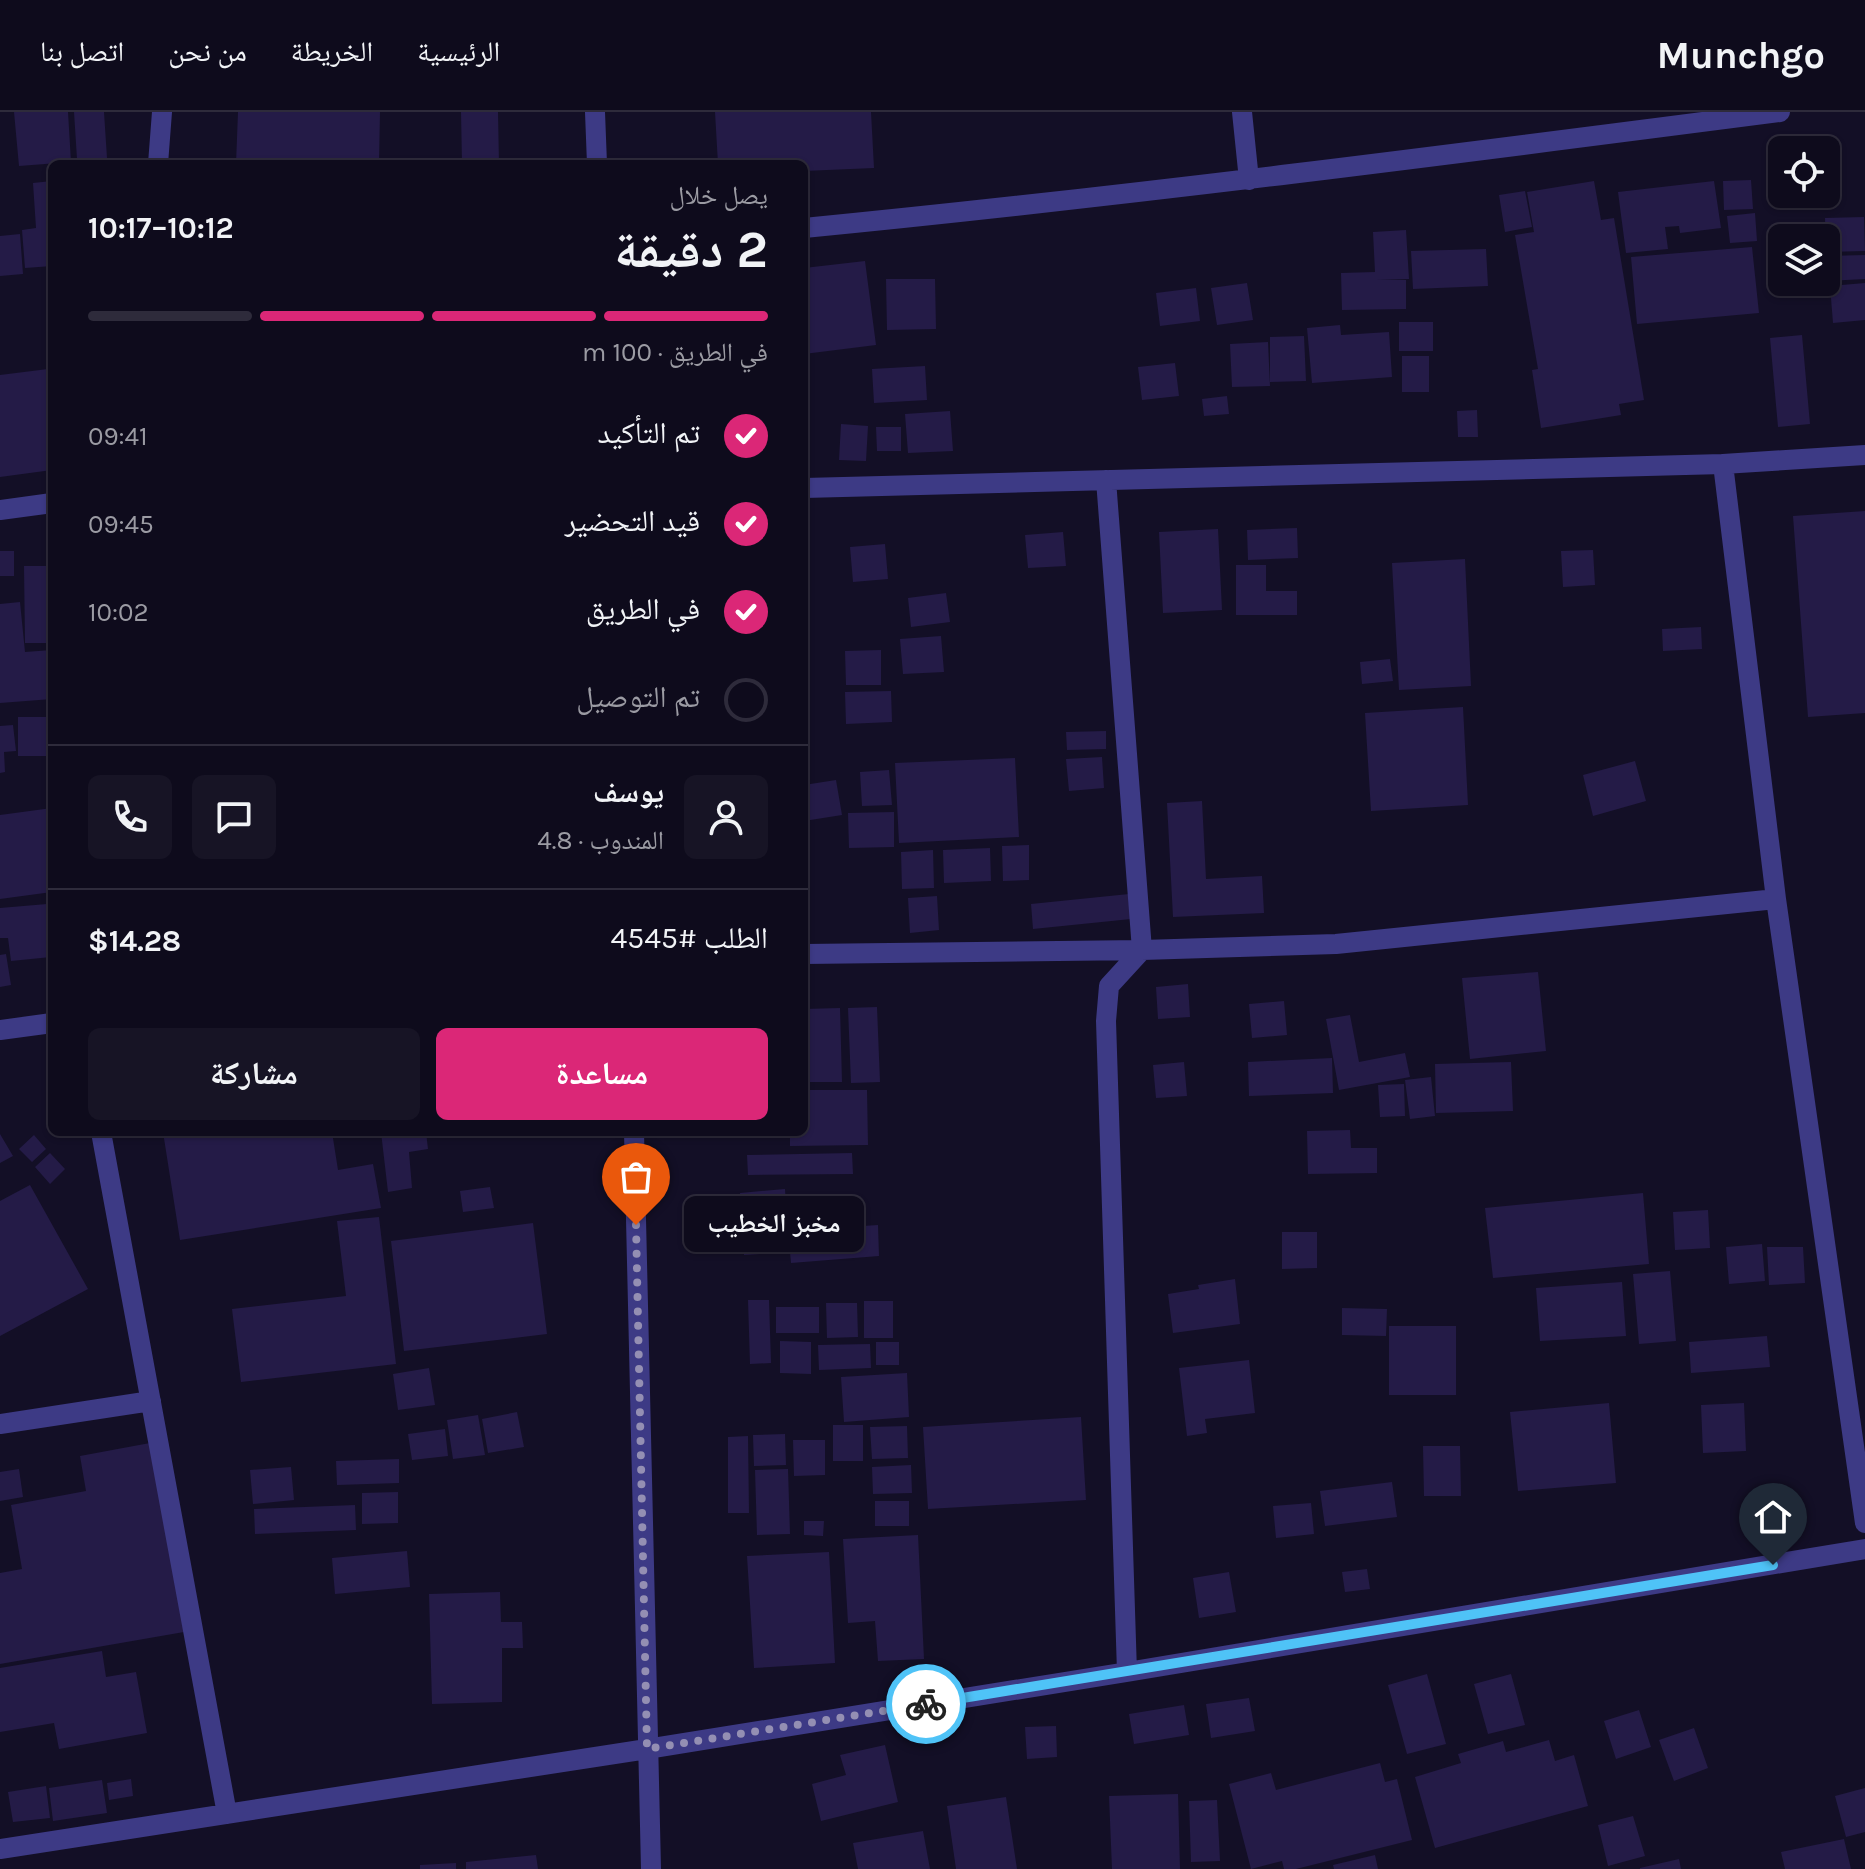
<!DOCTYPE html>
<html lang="ar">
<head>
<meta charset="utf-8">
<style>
  :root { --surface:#0e0b1c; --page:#171425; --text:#f1f3f6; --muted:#9b9ba3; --line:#2e2b3b; --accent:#db2777 }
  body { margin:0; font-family:Karla,"Noto Naskh Arabic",sans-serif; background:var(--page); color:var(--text); direction:rtl; height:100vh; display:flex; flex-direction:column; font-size:30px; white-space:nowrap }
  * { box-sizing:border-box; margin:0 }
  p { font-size:26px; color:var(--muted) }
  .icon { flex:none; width:44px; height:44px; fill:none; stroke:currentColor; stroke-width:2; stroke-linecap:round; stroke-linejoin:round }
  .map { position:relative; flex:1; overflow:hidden; direction:ltr }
  .sheet { position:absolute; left:48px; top:48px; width:760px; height:976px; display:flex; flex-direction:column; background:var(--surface); border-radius:12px; box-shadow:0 2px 6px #0004,0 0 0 2px var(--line); direction:rtl }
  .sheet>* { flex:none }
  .fabs { position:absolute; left:1768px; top:24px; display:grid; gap:16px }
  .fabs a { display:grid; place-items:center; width:72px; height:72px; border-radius:12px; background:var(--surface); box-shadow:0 2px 6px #0004,0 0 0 2px var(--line); font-size:40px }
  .pin { position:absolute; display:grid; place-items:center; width:68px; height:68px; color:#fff; margin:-82px -34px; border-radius:50% 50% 50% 0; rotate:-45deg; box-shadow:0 0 8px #0007 }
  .pin .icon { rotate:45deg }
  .courier { position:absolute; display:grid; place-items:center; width:80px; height:80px; margin:-40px; border:6px solid #4fc3f7; border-radius:50%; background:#fff; color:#222; box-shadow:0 2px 10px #0007 }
  .bubble { position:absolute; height:56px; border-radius:12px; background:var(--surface); box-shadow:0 2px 6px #0004,0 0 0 2px var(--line); font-size:26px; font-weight:700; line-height:56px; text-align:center; direction:rtl }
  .headline em { font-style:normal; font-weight:700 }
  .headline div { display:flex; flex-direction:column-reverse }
  .headline { display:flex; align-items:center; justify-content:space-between; height:136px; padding:0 40px }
  h1 { font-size:52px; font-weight:700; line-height:60px }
  .bar { display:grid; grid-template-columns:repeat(4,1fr); gap:12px 8px; align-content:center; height:96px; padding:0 40px }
  .bar i { height:10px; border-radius:6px; background:var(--line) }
  .bar .current { background:var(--accent) }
  .bar p { grid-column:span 4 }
  .line { display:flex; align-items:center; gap:20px; padding:0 40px; border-top:2px solid var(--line) }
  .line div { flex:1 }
  .round { display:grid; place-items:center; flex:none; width:84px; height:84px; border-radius:12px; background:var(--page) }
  ol { padding:0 40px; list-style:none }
  li { display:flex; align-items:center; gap:24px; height:88px }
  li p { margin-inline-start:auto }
  li .icon { padding:8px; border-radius:50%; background:var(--accent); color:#fff; stroke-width:4 }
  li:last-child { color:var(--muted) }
  li i { width:44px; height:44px; border:4px solid var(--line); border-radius:50% }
  .cta { display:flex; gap:16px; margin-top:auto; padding:16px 40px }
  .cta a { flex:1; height:92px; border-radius:12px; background:var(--accent); color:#fff; font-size:32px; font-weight:700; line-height:92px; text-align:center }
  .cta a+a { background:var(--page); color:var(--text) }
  header { display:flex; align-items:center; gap:48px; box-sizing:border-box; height:112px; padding:0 40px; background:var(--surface); border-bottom:2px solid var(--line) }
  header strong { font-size:38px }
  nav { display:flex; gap:44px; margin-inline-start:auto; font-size:28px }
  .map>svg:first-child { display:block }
</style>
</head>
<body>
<header>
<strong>Munchgo</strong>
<nav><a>الرئيسية</a><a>الخريطة</a><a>من نحن</a><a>اتصل بنا</a></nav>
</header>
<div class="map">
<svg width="1865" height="1757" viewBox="0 0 1865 1757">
  <rect width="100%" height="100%" fill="#130f26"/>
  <path fill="#241b47" d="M14,0H68L71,50L19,54Z
    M74,0H104L107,46L77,47Z
    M238,0H380L379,52H236Z
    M461,0H498L499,52H462Z
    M715,0H871L874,56L804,59V52H718Z
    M1751,68L1753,97L1724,98L1723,69Z
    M52,69V154L25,156L22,118L36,116L33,71Z
    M1594,69L1601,108L1614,106L1644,288L1619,292L1621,303L1541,316L1532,258L1538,257L1515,123L1534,120L1527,80Z
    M1714,69L1721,116L1680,121L1679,114L1665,115L1668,137L1626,141L1618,80Z
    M1525,79L1532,115L1505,120L1499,83Z
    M1755,101L1757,129L1730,131L1727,104Z
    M1864,105L1865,139L1826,140L1825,106Z
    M1406,118L1409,167L1377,168H1406V197L1342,198L1341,161L1375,160L1373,120Z
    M20,122L23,162L0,164V124Z
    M1752,135L1759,201L1637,212L1631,145Z
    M1486,137L1488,174L1413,177L1411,139Z
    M1865,143V167L1827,169V144Z
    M865,149L876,233L804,242V156Z
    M886,167H935L936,217L887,218Z
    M1247,171L1253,208L1217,213L1211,176Z
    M1865,171V208L1833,211L1830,174Z
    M1196,176L1200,209L1160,214L1156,181Z
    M1399,210H1433V239H1399Z
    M1340,213L1341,223L1389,220L1392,265L1312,271L1307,216Z
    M1802,223L1810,312L1778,315L1770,226Z
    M1304,224L1306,269L1270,270V225Z
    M1268,230L1270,274L1232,275L1230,232Z
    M1402,244H1429V280H1402Z
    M1175,251L1179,284L1142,288L1138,255Z
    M925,254L927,288L874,291L872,257Z
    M48,257L49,266H52V358L0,365V263Z
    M1227,284L1229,302L1204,304L1202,287Z
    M1477,298L1478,325H1458L1457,299Z
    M950,299L953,339L908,341L905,302Z
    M841,312L868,314L866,349L839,348Z
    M876,315H901V339H877Z
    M1865,399V601L1808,605L1793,404Z
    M1297,416L1298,446L1248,448L1247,418Z
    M1218,417L1222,498L1163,501L1159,420Z
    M1063,420L1066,454L1028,456L1025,423Z
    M885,432L888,467L853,470L850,435Z
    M1593,438L1595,473L1563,475L1561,439Z
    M0,439H14V464H0Z
    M1465,447L1471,574L1399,578L1392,451Z
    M1236,453H1266V479H1297V503H1236Z
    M24,454H52V531H25Z
    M946,481L950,510L911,515L908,486Z
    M20,490L25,540L52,538V587L0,591V492Z
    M1701,515L1702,537L1663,539L1662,517Z
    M941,524L944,560L903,562L900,527Z
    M881,538V573H846L845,539Z
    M1390,547L1393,569L1362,572L1360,550Z
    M891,579L892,610L846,612L845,580Z
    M1463,595L1468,693L1371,699L1365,601Z
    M18,605H46V644H18Z
    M13,613L16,639L4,640L5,660L0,661V614Z
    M1106,619V637L1067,638L1066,620Z
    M1102,645L1104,676L1069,679L1066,647Z
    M1015,646L1019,725L899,731L895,651Z
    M1635,649L1646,689L1593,704L1583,663Z
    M889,658L892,693L862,694L860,660Z
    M836,668L842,703L804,709V673Z
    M1202,689L1206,767L1262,764L1264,801L1173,805L1167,691Z
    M52,696V780L0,787V703Z
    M894,700V735L849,736L848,701Z
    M1029,733V768L1003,769L1002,734Z
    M990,736L991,769L944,771L943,738Z
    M933,738L934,776L902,777L901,740Z
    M1129,782L1131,807L1033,817L1031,792Z
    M937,784L939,818L910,821L908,786Z
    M47,792L51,845L11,849L8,826H0V796Z
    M6,842L11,873L0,875V843Z
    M1538,860L1546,939L1470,947L1462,866Z
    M1188,872L1190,905L1158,907L1156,875Z
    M1284,889L1287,923L1252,926L1249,892Z
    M877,895L880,970L851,971L848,896Z
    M840,896L842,970H804V897Z
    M1350,903L1359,950L1405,941L1410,965L1339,978L1326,907Z
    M1332,946L1333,981L1249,984L1248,950Z
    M1184,950L1187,984L1156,986L1153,953Z
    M1511,950L1513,999L1436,1001L1435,952Z
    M1431,965L1435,1004L1410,1007L1405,968Z
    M1404,972L1405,1004L1380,1005L1378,973Z
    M804,978H867L868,1033L790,1034V1020H804Z
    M1350,1018L1351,1036H1377V1061L1308,1062L1307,1019Z
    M163,1020H332L338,1058L373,1052L381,1096L180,1128Z
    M381,1020H426L428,1037L409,1040L412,1076L388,1080Z
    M0,1022L13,1044L0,1051Z
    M34,1023L46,1037L32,1050L19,1037Z
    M50,1041L65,1057L50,1072L35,1055Z
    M852,1041L853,1062L748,1063L747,1043Z
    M30,1073L88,1177L0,1224V1089Z
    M490,1075L494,1096L463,1100L460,1079Z
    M785,1077L786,1093L846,1089L848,1115L878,1113L879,1144L791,1151L790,1140L744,1143L740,1081Z
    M1643,1081L1649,1152L1493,1166L1485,1096Z
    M721,1084H737V1111H721Z
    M1708,1098L1710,1136L1675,1138L1673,1100Z
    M379,1105L396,1252L241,1270L232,1197L346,1184L337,1109Z
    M533,1111L547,1222L404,1239L391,1129Z
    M1282,1120H1317V1156L1282,1157Z
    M1762,1132L1765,1169L1729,1172L1726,1135Z
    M1767,1135H1803L1805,1171L1769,1173Z
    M1670,1159L1676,1229L1639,1232L1633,1162Z
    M1235,1167L1240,1212L1173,1221L1168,1182L1199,1177L1198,1173Z
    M1622,1170L1626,1224L1540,1229L1536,1176Z
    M748,1188H769L771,1251L750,1252Z
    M864,1189H893V1226H864Z
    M826,1191H857L858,1225L827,1226Z
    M776,1195H819V1221H776Z
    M1342,1196L1387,1197L1386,1224L1342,1223Z
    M1389,1214H1456V1283H1389Z
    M1767,1224L1770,1255L1691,1261L1689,1230Z
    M780,1229L811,1230V1262L780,1261Z
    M876,1230H899V1253H876Z
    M870,1232L871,1256L819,1258L818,1233Z
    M1249,1248L1255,1301L1205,1307L1207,1321L1187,1324L1179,1256Z
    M429,1256L435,1293L398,1298L393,1262Z
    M907,1261L909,1305L844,1310L841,1265Z
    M1609,1291L1616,1371L1518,1379L1510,1300Z
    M1744,1291L1746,1339L1703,1341L1701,1293Z
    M517,1300L524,1335L488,1341L482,1307Z
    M478,1303L485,1343L453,1347L447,1308Z
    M1081,1305L1086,1388L928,1397L923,1315Z
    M833,1313H863V1349H833Z
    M907,1314L908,1346L872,1347L870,1315Z
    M445,1317L448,1344L412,1348L408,1322Z
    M785,1322L786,1353L754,1354L753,1323Z
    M748,1324L749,1401H728V1325Z
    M793,1328H825V1363L794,1364Z
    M150,1331L184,1520L0,1552V1461L22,1457L11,1393L86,1379L80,1344Z
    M1423,1334H1460L1461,1384H1424Z
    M399,1347V1371L337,1373L336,1349Z
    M911,1353L912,1381L873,1382L872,1355Z
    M291,1355L294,1388L253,1392L250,1358Z
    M19,1357L23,1385L0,1389V1360Z
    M788,1357L790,1422L757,1423L755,1358Z
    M1392,1370L1397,1405L1325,1414L1320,1379Z
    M398,1380V1411L362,1412V1381Z
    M875,1389H909V1414H875Z
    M1311,1391L1314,1422L1276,1426L1273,1394Z
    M355,1393L356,1418L255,1422L254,1397Z
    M804,1409H824L823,1424L804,1423Z
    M918,1423L924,1547L878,1549L875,1509L848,1511L843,1427Z
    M407,1439L410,1475L335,1482L332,1446Z
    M829,1440L835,1551L754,1556L747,1444Z
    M1367,1457L1370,1477L1345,1480L1342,1460Z
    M1229,1460L1236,1500L1199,1506L1193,1466Z
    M500,1480L501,1510H522L523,1536H502V1590L432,1592L429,1482Z
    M102,1539L106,1565L136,1560L147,1621L59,1637L54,1611L0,1620V1556Z
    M1427,1562L1446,1632L1407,1642L1388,1573Z
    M1511,1562L1525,1613L1488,1622L1474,1572Z
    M1249,1586L1255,1619L1211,1626L1206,1592Z
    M1184,1593L1189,1623L1134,1632L1129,1602Z
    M1639,1598L1651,1635L1616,1647L1604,1609Z
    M1056,1614L1057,1645L1027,1647L1025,1615Z
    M1694,1616L1708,1656L1674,1669L1659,1628Z
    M1549,1628L1555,1649L1574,1643L1588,1694L1435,1736L1415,1665L1461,1651L1458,1642L1503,1629L1506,1640Z
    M885,1633L898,1690L821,1709L812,1672L846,1663L840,1643Z
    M1380,1651L1385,1670L1397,1667L1412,1728L1296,1757H1284L1282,1749L1251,1757L1229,1672L1271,1661L1276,1678Z
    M131,1667L133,1684L109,1688L107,1671Z
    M102,1668L107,1701L53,1709L49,1676Z
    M46,1674L50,1706L13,1710L8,1680Z
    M1865,1676V1720L1846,1725L1835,1684Z
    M1178,1682L1180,1757H1112L1109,1684Z
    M1006,1685L1017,1757H956L947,1694Z
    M1217,1688L1220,1749L1191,1750L1189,1689Z
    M1633,1704L1645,1744L1608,1754L1598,1713Z
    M923,1719L930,1757H858L853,1731Z
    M1844,1727L1851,1757H1785L1781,1740Z
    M536,1743L538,1757H466V1750Z
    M1375,1743L1378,1757H1334L1333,1753Z
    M1679,1747L1681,1757H1640V1756Z
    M456,1751V1757H420V1753Z"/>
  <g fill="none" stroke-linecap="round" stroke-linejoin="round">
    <path stroke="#3d3a85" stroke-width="20" d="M595,0L597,52
      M1242,0L1249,68
      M158,52L162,0
      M804,116C1130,84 1455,42 1780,0
      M1723,352L1776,787L1865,1411
      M1106,368L1142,838L1109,874L1106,909L1127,1560
      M804,376L1723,352L1865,343
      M0,398L52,391
      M804,842L1142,838L1336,832L1776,787
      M0,918L52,911
      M101,1020L227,1702
      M634,1020L651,1757
      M0,1312L151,1289
      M0,1737L647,1637L1127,1560L1865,1437"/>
  </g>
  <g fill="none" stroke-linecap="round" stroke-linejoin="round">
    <path stroke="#948fb3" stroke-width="8" stroke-dasharray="0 14.4" d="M636,1113L647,1637L926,1592"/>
    <path stroke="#4fc3f7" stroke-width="10" d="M926,1592L1773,1453"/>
  </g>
</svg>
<div class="fabs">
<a><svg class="icon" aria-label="locate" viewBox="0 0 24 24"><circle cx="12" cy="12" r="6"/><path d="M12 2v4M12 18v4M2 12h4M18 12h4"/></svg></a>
<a><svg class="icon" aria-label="layers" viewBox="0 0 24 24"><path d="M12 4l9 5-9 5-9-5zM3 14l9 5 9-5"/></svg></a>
</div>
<div class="pin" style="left:636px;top:1113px;background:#ea580c"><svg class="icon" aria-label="bag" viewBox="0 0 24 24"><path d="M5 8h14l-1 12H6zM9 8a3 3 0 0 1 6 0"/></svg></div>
<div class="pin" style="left:1773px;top:1453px;background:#1f2937"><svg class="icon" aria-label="home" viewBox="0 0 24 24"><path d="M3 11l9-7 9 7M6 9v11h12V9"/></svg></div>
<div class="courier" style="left:926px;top:1592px"><svg class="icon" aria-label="bike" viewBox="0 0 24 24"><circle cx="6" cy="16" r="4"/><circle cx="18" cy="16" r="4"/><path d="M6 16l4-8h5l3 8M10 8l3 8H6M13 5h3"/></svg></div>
<div class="bubble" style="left:684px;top:1084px;width:180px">مخبز الخطيب</div>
<section class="sheet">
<div class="headline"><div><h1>2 دقيقة</h1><p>يصل خلال</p></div><em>10:12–10:17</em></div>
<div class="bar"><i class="current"></i><i class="current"></i><i class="current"></i><i></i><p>في الطريق · 100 m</p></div>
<ol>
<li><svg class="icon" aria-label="check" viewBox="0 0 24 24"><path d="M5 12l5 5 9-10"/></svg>تم التأكيد<p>09:41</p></li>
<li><svg class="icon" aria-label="check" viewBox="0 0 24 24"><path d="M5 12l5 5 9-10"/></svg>قيد التحضير<p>09:45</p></li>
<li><svg class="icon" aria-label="check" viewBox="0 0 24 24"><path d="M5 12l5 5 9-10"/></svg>في الطريق<p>10:02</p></li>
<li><i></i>تم التوصيل</li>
</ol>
<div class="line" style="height:144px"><a class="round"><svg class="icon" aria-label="person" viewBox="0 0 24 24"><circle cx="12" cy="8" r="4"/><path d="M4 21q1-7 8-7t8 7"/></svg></a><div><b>يوسف</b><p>المندوب · 4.8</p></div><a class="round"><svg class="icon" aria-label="chat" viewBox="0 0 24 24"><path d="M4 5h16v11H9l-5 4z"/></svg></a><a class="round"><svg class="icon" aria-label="phone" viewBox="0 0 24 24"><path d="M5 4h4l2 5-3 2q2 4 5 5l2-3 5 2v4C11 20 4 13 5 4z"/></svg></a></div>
<div class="line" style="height:104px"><div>الطلب #4545</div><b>$14.28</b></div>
<div class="cta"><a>مساعدة</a><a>مشاركة</a></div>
</section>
</div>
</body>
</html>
